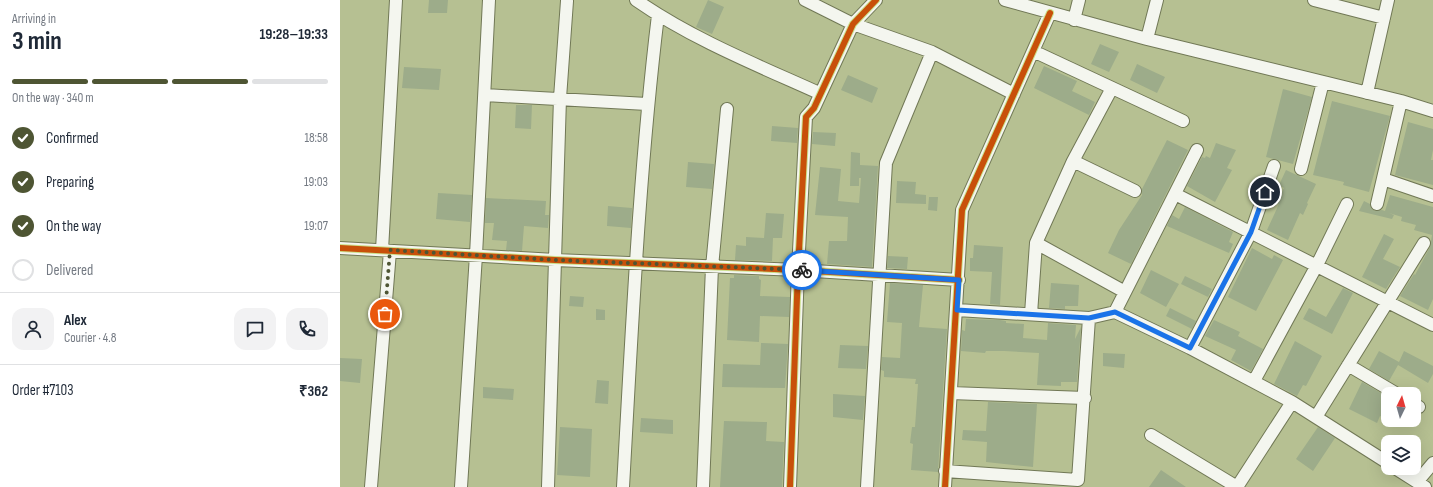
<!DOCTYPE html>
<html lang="en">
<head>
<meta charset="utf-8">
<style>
  :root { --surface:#fff; --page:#f2f2f3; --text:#1f2937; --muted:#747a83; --line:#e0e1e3; --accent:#4e5533 }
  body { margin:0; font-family:"Sofia Sans Condensed",sans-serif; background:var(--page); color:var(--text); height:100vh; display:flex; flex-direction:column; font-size:15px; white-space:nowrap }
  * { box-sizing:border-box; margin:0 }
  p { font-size:13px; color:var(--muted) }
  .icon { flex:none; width:22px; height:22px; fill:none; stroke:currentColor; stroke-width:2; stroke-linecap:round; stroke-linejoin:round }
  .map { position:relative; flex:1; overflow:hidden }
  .sheet { display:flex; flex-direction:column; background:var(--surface); width:340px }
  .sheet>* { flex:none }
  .needle { width:26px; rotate:5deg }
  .tools { position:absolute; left:1041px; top:387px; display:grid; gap:8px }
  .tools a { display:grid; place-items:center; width:40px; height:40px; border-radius:8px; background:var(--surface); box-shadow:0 4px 16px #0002; font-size:20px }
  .pin { position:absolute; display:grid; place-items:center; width:34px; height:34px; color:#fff; margin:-17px; border:2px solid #fff; border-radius:50%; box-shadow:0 1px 4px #0007 }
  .courier { position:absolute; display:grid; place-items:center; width:40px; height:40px; margin:-20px; border:3px solid #1a73e8; border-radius:50%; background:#fff; color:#222; box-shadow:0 1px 5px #0007 }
  .headline em { font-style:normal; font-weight:700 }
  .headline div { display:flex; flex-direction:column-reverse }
  .headline { display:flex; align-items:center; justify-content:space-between; height:68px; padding:0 12px }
  h1 { font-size:26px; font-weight:700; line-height:30px }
  .bar { display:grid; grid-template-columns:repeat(4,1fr); gap:6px 4px; align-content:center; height:48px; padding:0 12px }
  .bar i { height:5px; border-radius:3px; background:var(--line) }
  .bar .current { background:var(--accent) }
  .bar p { grid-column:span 4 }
  .line { display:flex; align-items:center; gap:10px; padding:0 12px; border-top:1px solid var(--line) }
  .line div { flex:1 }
  .round { display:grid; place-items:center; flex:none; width:42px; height:42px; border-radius:12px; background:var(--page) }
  ol { padding:0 12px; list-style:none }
  li { display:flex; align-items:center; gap:12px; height:44px }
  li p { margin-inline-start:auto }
  li .icon { padding:4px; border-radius:50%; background:var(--accent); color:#fff; stroke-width:4 }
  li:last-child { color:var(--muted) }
  li i { width:22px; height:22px; border:2px solid var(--line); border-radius:50% }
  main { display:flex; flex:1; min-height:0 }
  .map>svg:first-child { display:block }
</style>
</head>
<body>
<main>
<section class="sheet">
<div class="headline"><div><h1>3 min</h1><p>Arriving in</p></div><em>19:28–19:33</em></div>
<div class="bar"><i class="current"></i><i class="current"></i><i class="current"></i><i></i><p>On the way · 340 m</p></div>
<ol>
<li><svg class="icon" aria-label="check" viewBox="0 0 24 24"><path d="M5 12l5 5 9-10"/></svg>Confirmed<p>18:58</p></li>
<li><svg class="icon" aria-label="check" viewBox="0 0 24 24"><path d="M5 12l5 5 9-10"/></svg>Preparing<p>19:03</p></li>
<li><svg class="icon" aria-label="check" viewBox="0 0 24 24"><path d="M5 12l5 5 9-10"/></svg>On the way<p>19:07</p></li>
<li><i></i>Delivered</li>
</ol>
<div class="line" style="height:72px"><a class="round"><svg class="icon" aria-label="person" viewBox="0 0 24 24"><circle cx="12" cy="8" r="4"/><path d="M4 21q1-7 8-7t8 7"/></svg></a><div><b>Alex</b><p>Courier · 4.8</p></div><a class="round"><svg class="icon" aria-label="chat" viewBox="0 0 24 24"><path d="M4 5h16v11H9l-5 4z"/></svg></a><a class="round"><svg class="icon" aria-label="phone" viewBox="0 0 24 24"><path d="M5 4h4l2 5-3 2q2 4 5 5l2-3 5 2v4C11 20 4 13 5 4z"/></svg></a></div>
<div class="line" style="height:52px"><div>Order #7103</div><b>₹362</b></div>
</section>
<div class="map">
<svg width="1093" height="487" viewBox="0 0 1093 487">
  <rect width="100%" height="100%" fill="#b6c092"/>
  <path fill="#9dac8a" d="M89,0H108L107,13H88Z
    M368,0L384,7L372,34L356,27Z
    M760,44L779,52L769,72L751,64Z
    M797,64L825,77L817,93L790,80Z
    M704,66L737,81L732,91L755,102L749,115L694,88Z
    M64,67L101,69L99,90L62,88Z
    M508,75L538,88L532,103L501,90Z
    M943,89L972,97L953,164L926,157Z
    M992,101L1050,116L1029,192L1003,185L1004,182L973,175Z
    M176,105H192L191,129L175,128Z
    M1068,122L1093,129V150L1091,160H1093V185L1055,175Z
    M432,126L458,128L457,143L431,141Z
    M473,132L496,133L495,146L472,144Z
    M827,140L848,150L791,264L768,253L779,230L802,195V189Z
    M876,143L896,150L887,168L892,170L875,202L847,186L862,157L865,158L866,156L870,158Z
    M511,152L520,153V165L538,166L532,267L487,264L489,241H507L508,217L475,215L480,167L501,169L498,201L519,203L521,178H519V186H510Z
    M348,162L374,164L372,189L346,187Z
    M946,170L976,184L967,203L968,204L963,215L960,213L948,240L927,230L939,204L937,203L944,188L939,185Z
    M557,181L576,182L575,194L586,195V204L556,203Z
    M98,193L132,195L130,222L96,219Z
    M1050,195L1093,207V299L1088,310L1060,296L1074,274L1075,275L1090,247L1092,235L1074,230L1076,225L1061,221L1062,217L1049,213L1054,215L1052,219L1019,211L1024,201L1030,204L1032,209L1035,211L1042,210L1045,211Z
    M589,197H598L597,211L588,210Z
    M146,198L206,201L205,215H209L208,228L184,226L182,251L166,250L167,241L152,240L154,223H145Z
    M268,206L292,208L291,228L267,226Z
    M845,207L893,232L889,242L893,244L889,253L827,226L832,215L839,219Z
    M426,213L444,214L442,238H433L432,261L395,260L396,245L406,246V237L424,238Z
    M1044,234L1054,239L1043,259L1060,267L1046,289L1022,277Z
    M634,245L663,247L660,305L650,304L652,272L630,271V258H633Z
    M912,248L932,259L934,255L943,260L916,311L888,297Z
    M548,256L568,257L567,269L547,268Z
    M811,270L839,284L826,307L800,293Z
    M394,275L419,276V279L421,280L420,296L450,297L449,317L420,316L419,342L387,340L390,278H394Z
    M845,276L872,289L868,297L841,284Z
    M550,283L583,285L579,327L607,329L598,472L571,470L573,444L570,443L572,427H575L578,384H575L576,379L544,377V371L541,370L542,357L560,358L562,323L547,322Z
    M711,283L739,285L738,306H725V309L709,308Z
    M1003,288L1013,293L992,334L963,319L969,308L986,317Z
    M230,296L244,297L243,307L229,306Z
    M830,308L856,321L852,329L826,316Z
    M256,309L265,310V320H256Z
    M626,319L660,320L666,321V323L684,324L683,338L707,340L708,323L736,325L735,339L741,327L737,382H721V386L697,385L699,353L664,351H646L645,353L621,351L622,330L625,331Z
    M874,320L900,332L898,336L923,349L911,371L891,360L896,350L865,336Z
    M955,341L982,356L966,386L963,385L957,396L934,384Z
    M421,343L448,344L445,388L382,387L383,364L420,365Z
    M500,345L528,346L526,369L498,368Z
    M1039,351L1059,362L1064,351L1093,366V374L1088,383L1058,365L1049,381L1029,369Z
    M763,353L785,354L784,368L763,366Z
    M0,358L22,359L20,383L0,381Z
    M257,380L269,381L268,404L255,403Z
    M1022,382L1048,397V420L1040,416L1037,423L1009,409Z
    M143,387L174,389L173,400L143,398Z
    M493,394L525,396L523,420L493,417Z
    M648,402L697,404L693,467L646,462L647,442L622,440L623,430L646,431Z
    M301,418L333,420V434L300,432Z
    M384,421L427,422L426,441L444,442L442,487H380Z
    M220,427L252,429L250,477L217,475Z
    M978,427L995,438L973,471L956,459Z
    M821,470L846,487H809Z"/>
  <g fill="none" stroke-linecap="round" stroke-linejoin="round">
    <g stroke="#717856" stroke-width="14">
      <path id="street" d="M296,0C352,39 417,65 479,93
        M465,0L513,24L592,52L674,94
        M665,0L807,39L1061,101L1093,111
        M974,0L1044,18
        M734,20L739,0
        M807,39L817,0
        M693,51L843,121
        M1027,93L1048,0
        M145,95L307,104
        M733,161L795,191
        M961,169L983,82
        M1043,179L1093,196
        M835,194L1093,325
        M1037,204L1061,101
        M696,243L785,292
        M0,248L215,260L458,270L619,280
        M42,250L56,0
        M617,310L749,318L775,312L850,348L952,402L1048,463
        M775,312L857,150
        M691,314L696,243L733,161L772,88
        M850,348L911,232L934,166
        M1008,365L1057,394
        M914,381L977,265L1007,204
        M611,393L745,398
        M1074,404L1079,407
        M976,417L1084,243
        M811,435L897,487
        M1055,468L1085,487
        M605,471L738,480L749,318
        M1077,482L1093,463
        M31,487L50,251
        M121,487L136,255L149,0
        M208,487L220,98L227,1
        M283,487C292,329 299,172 318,15
        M363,487L372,267L387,109
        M450,487L458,270L466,117L474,108L513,24L536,0
        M527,487L546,163L592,52
        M605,487L622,210L710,13
        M897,487L952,402"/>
    </g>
    <use href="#street" stroke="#f4f6ef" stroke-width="12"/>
    <g stroke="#cce08c" stroke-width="8">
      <path id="cycleway" d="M0,248L215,260L458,270L619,280
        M450,487L458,270L466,117L474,108L513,24L536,0
        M605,487L622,210L710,13"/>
    </g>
    <use href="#cycleway" stroke="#c8500a" stroke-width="6"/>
  </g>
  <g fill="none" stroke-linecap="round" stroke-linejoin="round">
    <path stroke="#4e5533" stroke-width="4" stroke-dasharray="0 7.2" d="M45,314L50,250L215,260L462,270"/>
    <path stroke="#1a73e8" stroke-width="5" d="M462,270L619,280L617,310L749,318L775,312L850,348L911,232L925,192"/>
  </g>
</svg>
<div class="tools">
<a><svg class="needle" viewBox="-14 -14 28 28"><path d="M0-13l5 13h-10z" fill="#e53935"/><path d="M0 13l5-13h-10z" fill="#747a83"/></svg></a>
<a><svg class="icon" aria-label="layers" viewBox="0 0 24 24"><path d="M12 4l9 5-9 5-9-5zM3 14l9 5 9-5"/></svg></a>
</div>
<div class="pin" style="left:45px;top:314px;background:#ea580c"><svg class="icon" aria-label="bag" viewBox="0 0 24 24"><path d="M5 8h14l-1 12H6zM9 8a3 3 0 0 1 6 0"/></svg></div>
<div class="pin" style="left:925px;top:192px;background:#1f2937"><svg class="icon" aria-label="home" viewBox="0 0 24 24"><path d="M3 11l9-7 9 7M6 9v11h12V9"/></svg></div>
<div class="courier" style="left:462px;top:270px"><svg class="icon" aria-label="bike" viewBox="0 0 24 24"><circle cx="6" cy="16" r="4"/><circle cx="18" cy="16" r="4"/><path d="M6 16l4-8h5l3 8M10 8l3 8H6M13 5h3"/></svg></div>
</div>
</main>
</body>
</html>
